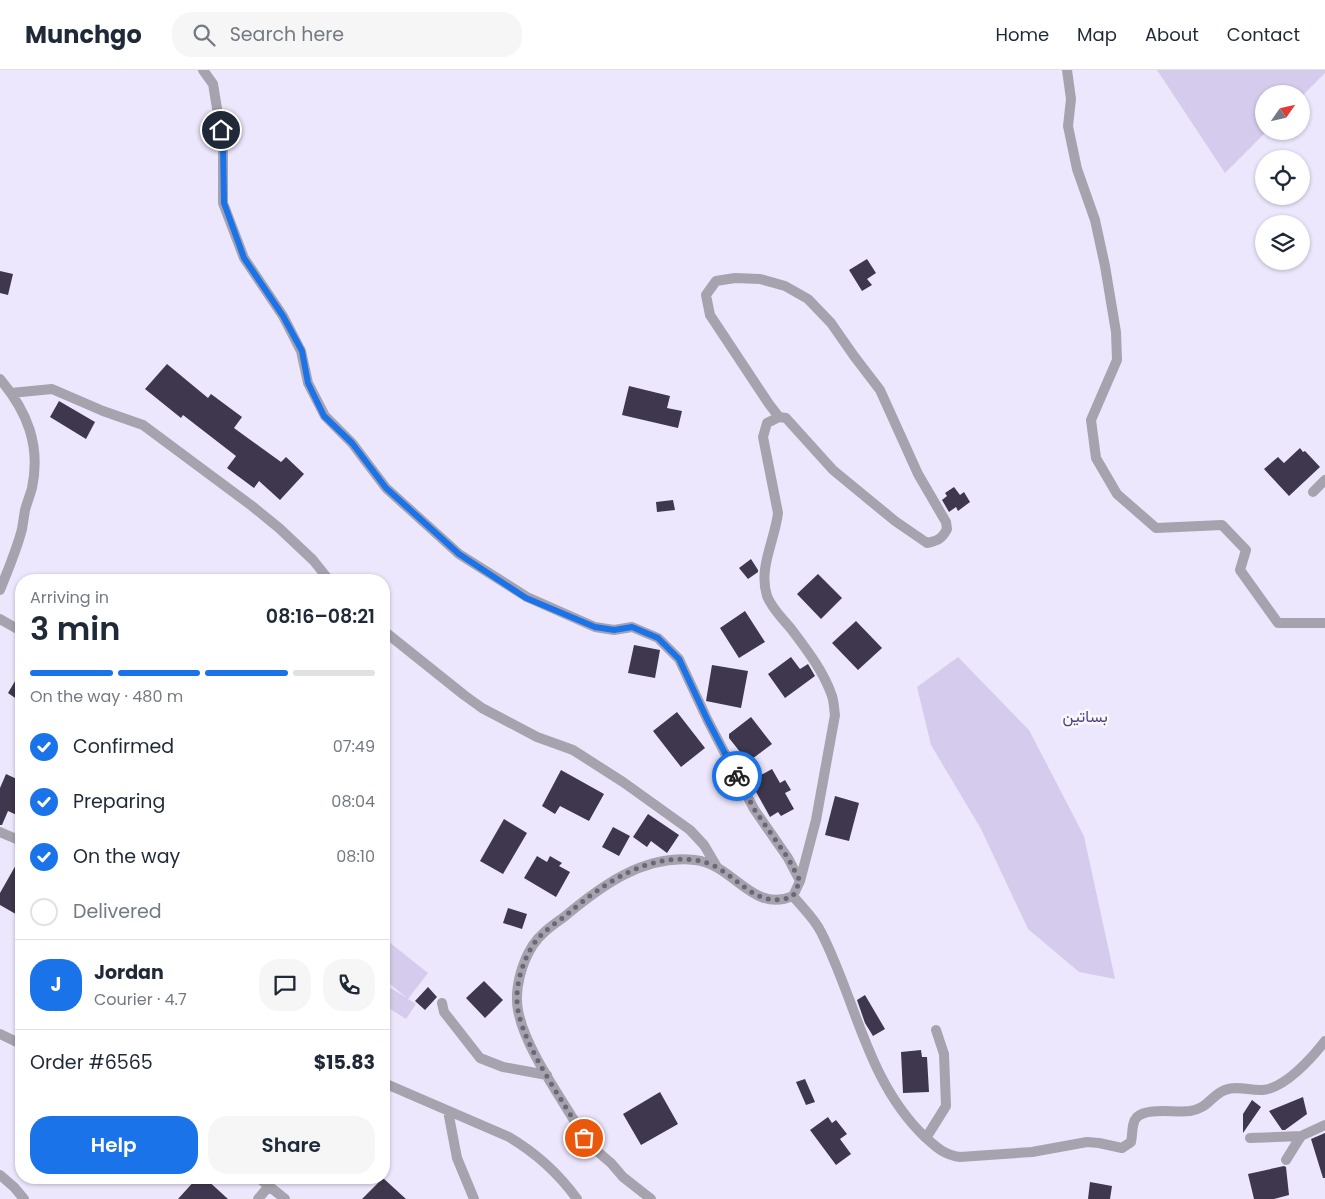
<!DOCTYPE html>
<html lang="en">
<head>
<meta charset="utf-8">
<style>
  :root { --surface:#fff; --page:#f6f6f7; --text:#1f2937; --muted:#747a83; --line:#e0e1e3; --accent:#1a73e8 }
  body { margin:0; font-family:Poppins,Vazirmatn,sans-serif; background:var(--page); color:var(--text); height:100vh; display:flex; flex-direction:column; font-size:19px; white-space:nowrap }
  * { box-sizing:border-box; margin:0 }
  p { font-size:16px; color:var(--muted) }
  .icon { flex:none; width:28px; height:28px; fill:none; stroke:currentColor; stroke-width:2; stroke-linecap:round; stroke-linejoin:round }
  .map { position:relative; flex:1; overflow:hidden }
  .panel { position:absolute; left:15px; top:504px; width:375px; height:610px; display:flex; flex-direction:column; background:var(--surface); border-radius:20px; box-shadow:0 1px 4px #0004 }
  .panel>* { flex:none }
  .needle { width:32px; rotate:56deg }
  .tools { position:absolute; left:1255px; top:15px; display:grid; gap:10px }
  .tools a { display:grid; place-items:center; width:55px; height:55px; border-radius:50%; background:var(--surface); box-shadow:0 1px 4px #0004; font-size:25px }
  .pin { position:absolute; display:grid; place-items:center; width:42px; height:42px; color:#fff; margin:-21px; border:2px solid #fff; border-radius:50%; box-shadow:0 1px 5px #0007 }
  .courier { position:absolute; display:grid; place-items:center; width:50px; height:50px; margin:-25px; border:4px solid #1a73e8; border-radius:50%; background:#fff; color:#222; box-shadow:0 1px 6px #0007 }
  .overview em { font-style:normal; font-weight:600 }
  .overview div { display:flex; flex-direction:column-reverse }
  .overview { display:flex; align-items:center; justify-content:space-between; height:85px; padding:0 15px }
  h1 { font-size:32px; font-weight:600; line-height:38px }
  .bar { display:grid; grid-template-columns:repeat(4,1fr); gap:8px 5px; align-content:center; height:60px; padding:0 15px }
  .bar i { height:6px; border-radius:4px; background:var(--line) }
  .bar .selected { background:var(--accent) }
  .bar p { grid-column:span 4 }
  .line { display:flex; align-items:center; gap:12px; padding:0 15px; border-top:1px solid var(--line) }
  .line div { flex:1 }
  .round { display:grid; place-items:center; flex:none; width:52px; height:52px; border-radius:20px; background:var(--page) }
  ol { padding:0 15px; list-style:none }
  li { display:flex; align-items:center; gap:15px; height:55px }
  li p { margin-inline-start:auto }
  li .icon { padding:5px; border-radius:50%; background:var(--accent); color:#fff; stroke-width:4 }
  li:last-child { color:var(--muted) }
  li i { width:28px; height:28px; border:2px solid var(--line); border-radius:50% }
  .primary-button { display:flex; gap:10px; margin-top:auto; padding:10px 15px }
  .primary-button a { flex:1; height:58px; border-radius:20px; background:var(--accent); color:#fff; font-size:20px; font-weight:600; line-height:58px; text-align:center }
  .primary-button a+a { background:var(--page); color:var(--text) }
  header { display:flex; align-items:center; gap:30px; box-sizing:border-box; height:70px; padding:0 25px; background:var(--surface); border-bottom:1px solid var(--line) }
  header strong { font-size:24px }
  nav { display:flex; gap:28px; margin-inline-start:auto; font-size:18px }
  .search { width:350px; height:45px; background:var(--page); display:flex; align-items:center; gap:12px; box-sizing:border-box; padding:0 18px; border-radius:20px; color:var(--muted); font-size:19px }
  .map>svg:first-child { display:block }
</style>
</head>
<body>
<header>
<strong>Munchgo</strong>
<div class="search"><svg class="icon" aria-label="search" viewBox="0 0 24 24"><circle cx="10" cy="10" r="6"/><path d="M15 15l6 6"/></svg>Search here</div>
<nav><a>Home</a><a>Map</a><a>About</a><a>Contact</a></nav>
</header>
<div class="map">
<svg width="1325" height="1129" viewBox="0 0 1325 1129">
  <rect width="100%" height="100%" fill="#ede7fd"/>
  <path fill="#d5cced" d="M1157,0H1325V3L1301,27V24H1264V61H1267L1225,103Z
    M958,587L1029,660L1084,766L1115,909L1079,902L1028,859L981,759L931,675L917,617Z
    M384,868L428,903L408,929L416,934L406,949L384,935V914L407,928L384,909Z"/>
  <path fill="#3e374d" d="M867,189L876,203L867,209L872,215L862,221L849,200Z
    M0,201L13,204L8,225L0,223Z
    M167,294L208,328L211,324L242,347L234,358L281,392L286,387L304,404L280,430L259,411L254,418L227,398L236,386L183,345L181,348L145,319Z
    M629,316L670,326L667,338L682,341L678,358L622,345Z
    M59,331L95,352L86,369L50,347Z
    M1300,378L1303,382L1305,381L1320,397L1289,426L1264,399L1278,387L1284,393Z
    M954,417L960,425L964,422L970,432L958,441L956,437L949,442L942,430L947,426L945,423Z
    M673,430L675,440L657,442L656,432Z
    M751,489L758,500V502L748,509L739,498Z
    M818,504L842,528L821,549L797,524Z
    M745,541L765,572L739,588L720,558Z
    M856,551L882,578L858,600L832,573Z
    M634,575L660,580L655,608L628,603Z
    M791,587L800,599L808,594L815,606L785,628L768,604Z
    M712,595L748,601L741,638L706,631Z
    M21,601V632L8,623Z
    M677,642L705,678L681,697L653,661Z
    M751,647L772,674L748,692L729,668V664Z
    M772,699L780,713L785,710L791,720L785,723L794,739L781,746L778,742L770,747L750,711Z
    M561,700L604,724L589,751L560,736L555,744L542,736Z
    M6,704L21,711V747L8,741L2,755H0V718Z
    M835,726L859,733L849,771L825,765Z
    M648,744L679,765L667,783L651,771L647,777L633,767Z
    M504,749L527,763L503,804L480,791Z
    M613,757L630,766L619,786L602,777Z
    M21,786V847L0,835V823Z
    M537,786L547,792L550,786L562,793L559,796L570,802L556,827L524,808Z
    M508,838L527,844L522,859L503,853Z
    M484,911L503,930L485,948L466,928Z
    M428,917L437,927L425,940L415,931Z
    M865,925L885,959L873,966L865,953L857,930Z
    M921,980L922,987H927L929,1022L903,1023L901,982Z
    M805,1009L815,1032L806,1035L796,1012Z
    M660,1022L678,1054L641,1075L623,1044Z
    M1303,1027L1307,1044L1285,1060H1282L1269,1041Z
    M1252,1030L1261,1037L1243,1063V1044Z
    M828,1047L832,1053L836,1050L847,1064L840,1069L851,1084L836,1095L810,1060Z
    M1325,1063V1108H1323L1311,1069Z
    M1284,1096L1286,1097L1289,1125L1274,1129H1254L1248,1104Z
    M197,1108H205L228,1129H178Z
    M383,1108L406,1129H362Z
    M1090,1112L1112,1116L1110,1129H1088Z"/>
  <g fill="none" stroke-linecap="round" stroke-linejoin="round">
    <path stroke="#a6a3af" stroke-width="10" d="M203,0L213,14L223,75V133L244,188L283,246L301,281L308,313L325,346L352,373L386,418L459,484L527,527L595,557L614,560L632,557L658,568L679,589L708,651L754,739L788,788L800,811
      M1067,0L1071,29L1068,56L1077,99L1095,150L1105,196L1116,262L1117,290L1091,350L1096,388L1117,424L1156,458L1222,455L1246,480L1240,500L1278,553H1325
      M0,309C27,341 41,375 32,418C30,425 27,433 25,440C24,446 23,453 22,459C17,479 8,500 0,520
      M11,323L52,319L103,341L143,355L252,436L279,458L313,490L329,510
      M1313,422L1325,410
      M0,549L21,561
      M384,561L464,625L482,638L537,667L573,680L623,712L690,760L704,775L717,797
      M0,762L21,771
      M793,826C802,837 815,849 821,862C856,930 867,1012 925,1067C936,1077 944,1085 960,1087L1032,1082L1087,1072L1099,1073L1122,1078L1131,1072C1133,1064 1131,1053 1137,1047C1148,1037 1175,1043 1190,1041C1209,1038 1210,1026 1225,1020C1237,1015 1250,1021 1263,1020C1285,1018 1312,988 1325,971
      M442,933L444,942L480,988L503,997L547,1005
      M0,964L21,974
      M384,1013L509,1067C536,1083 559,1104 577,1129
      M448,1041L457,1088L474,1129
      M926,1068L946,1036L944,984L936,960
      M1250,1068L1301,1066
      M1286,1090L1301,1066L1325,1055
      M0,1105L14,1117L24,1129
      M259,1108L285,1129
      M258,1129L269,1116
      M651,1129L623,1107L611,1093L591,1076L584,1067C564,1031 525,980 518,940C514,919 522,892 533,875C541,863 553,855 564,847C601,816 644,784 695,790C734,794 752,844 793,826L800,811L816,750L835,645C834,639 834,632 832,626C824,602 807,580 792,560C784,550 772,539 767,526C758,498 775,470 778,443L763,367L767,353L779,347L786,348L833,400L895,451L927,473C937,471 942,469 947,459L946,452L918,404L880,320L854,286L831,253L808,229L785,216L760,209L735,208L716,211L706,225L710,245L769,334L779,347"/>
  </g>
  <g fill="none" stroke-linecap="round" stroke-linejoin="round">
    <path stroke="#6b6776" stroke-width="5" stroke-dasharray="0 9" d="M584,1068C564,1031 525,980 518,940C514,919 522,892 533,875C541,863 553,855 564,847C601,815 644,784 695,790C734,794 752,844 793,826L800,811L788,788L754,739L737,706"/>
    <path stroke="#1a73e8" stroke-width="6" d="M221,60L223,75L224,133L244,188L283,246L302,281L308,313L324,346L352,373L386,418L459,484L526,528L595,557L614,560L632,557L658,568L679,589L708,651L737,706"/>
  </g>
  <g text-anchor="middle" stroke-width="5" stroke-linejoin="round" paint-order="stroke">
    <g font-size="16" fill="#55407d" stroke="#f8f7fd">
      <text x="1085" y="652">بساتين</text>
    </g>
  </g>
</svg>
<div class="tools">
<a><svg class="needle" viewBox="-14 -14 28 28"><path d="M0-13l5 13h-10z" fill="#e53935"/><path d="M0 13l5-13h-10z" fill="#747a83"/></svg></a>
<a><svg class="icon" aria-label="locate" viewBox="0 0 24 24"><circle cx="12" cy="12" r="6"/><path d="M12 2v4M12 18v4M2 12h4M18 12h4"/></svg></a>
<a><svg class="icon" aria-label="layers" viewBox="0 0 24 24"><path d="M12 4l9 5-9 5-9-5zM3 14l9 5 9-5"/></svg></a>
</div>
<div class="pin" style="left:584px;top:1068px;background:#ea580c"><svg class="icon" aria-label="bag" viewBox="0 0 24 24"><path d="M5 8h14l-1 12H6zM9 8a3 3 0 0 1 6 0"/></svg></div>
<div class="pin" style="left:221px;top:60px;background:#1f2937"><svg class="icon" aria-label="home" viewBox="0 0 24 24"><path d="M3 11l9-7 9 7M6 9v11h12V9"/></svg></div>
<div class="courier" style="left:737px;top:706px"><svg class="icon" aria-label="bike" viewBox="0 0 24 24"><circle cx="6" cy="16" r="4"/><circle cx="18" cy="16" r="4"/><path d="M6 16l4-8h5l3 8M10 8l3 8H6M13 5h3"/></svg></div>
<section class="panel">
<div class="overview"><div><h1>3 min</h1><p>Arriving in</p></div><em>08:16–08:21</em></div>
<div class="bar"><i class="selected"></i><i class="selected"></i><i class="selected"></i><i></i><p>On the way · 480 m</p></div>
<ol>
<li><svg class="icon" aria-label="check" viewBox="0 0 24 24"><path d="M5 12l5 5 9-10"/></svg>Confirmed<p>07:49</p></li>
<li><svg class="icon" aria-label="check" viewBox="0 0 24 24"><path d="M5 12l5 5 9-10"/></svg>Preparing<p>08:04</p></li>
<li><svg class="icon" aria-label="check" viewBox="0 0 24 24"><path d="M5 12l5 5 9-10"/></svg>On the way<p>08:10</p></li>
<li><i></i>Delivered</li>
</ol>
<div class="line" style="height:90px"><b class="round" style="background:var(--accent);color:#fff">J</b><div><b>Jordan</b><p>Courier · 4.7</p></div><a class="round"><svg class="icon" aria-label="chat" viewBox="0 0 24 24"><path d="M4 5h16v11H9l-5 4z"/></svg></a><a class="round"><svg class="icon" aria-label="phone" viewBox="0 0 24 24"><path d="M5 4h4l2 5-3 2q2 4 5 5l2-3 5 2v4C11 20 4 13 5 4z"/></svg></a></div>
<div class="line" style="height:65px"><div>Order #6565</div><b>$15.83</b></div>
<div class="primary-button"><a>Help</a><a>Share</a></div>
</section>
</div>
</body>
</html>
